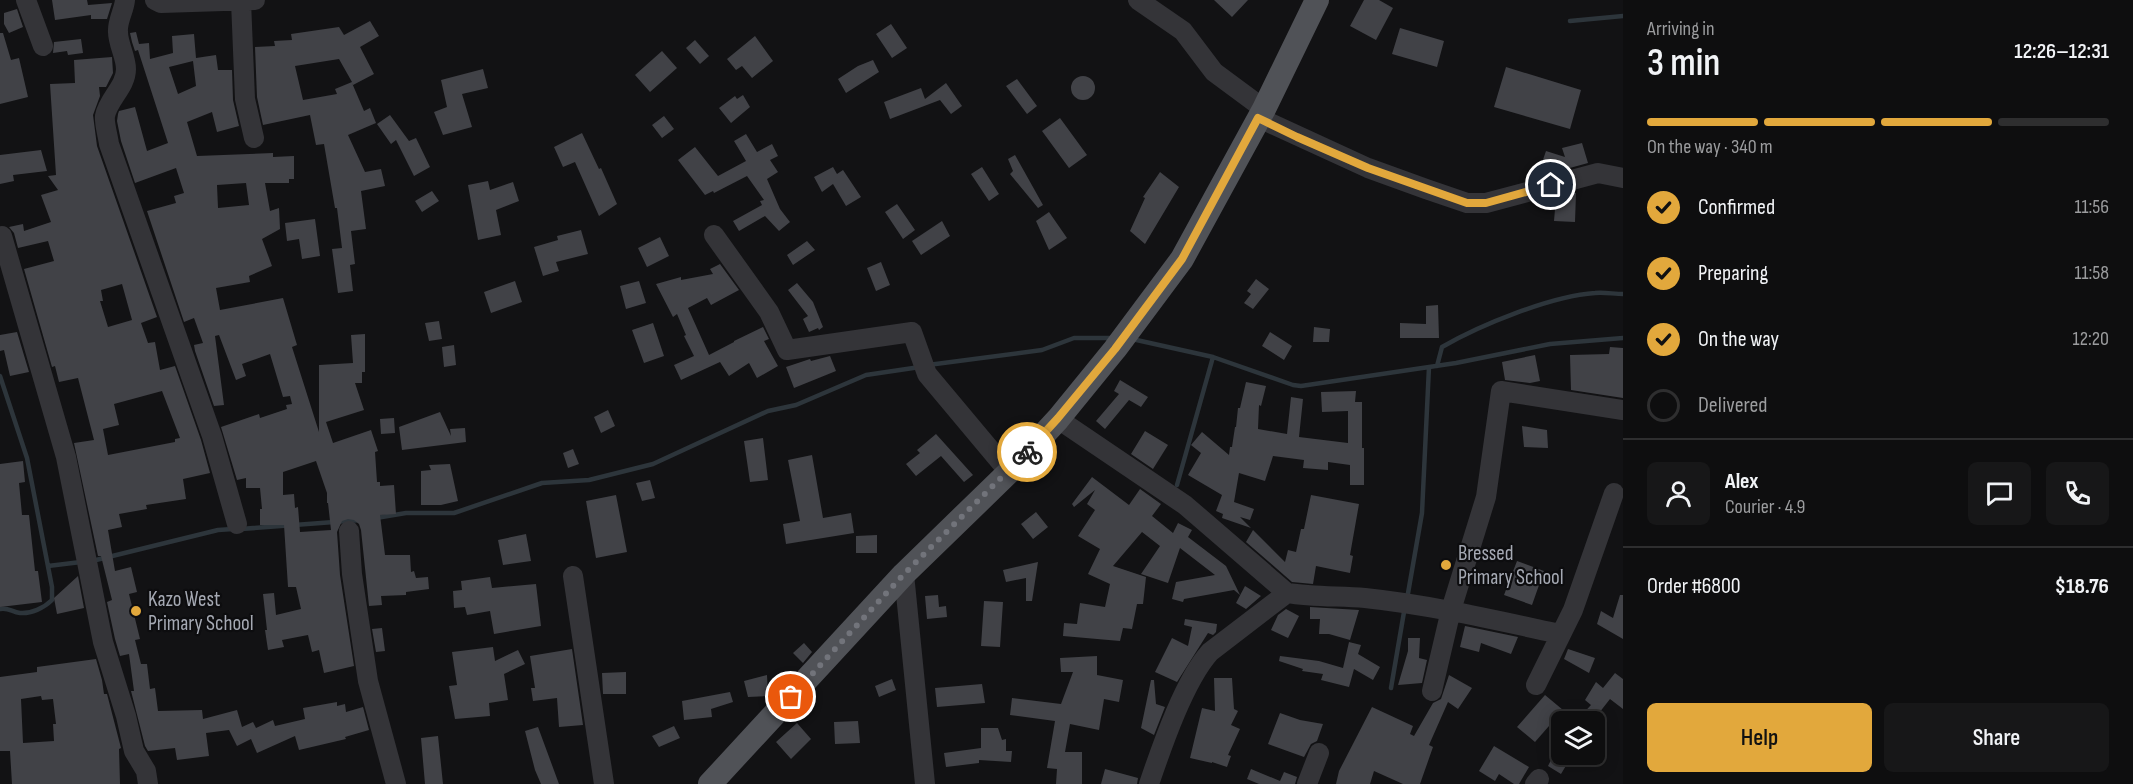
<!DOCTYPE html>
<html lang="en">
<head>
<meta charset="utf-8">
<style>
  :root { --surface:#0e0e0f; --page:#171718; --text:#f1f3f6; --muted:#9b9c9e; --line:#2e2e2f; --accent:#e2a83c }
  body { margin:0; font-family:"Sofia Sans Condensed",sans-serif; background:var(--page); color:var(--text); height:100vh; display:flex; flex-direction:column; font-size:22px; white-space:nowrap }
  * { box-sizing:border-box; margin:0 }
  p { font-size:20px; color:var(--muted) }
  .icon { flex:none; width:33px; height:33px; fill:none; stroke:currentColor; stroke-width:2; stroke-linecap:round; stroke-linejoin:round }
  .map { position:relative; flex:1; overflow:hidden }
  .details { display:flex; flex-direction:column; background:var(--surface); width:510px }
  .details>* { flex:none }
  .buttons { position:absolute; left:1551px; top:711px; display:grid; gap:12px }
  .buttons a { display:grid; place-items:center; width:54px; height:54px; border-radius:9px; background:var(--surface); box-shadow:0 3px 15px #0003,0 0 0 2px var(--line); font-size:30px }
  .pin { position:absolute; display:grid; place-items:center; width:51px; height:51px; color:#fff; margin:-26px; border:3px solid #fff; border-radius:50%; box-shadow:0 2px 6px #0007 }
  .courier { position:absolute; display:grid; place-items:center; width:60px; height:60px; margin:-30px; border:4px solid #e2a83c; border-radius:50%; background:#fff; color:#222; box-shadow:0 2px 8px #0007 }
  .head em { font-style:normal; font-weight:600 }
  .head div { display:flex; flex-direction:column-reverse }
  .head { display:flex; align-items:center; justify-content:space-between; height:102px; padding:0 24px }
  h1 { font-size:39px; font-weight:600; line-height:45px }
  .bar { display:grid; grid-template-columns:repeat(4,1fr); gap:9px 6px; align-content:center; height:72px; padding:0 24px }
  .bar i { height:8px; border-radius:4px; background:var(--line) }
  .bar .on { background:var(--accent) }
  .bar p { grid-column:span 4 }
  .line { display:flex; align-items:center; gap:15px; padding:0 24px; border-top:2px solid var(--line) }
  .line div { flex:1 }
  .round { display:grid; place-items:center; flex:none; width:63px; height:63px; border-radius:9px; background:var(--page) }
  ol { padding:0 24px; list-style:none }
  li { display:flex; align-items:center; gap:18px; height:66px }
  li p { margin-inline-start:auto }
  li .icon { padding:6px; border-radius:50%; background:var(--accent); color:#111; stroke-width:4 }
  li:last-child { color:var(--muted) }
  li i { width:33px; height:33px; border:3px solid var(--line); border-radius:50% }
  .button { display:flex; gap:12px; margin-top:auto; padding:12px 24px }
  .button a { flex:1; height:69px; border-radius:9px; background:var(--accent); color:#111; font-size:24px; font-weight:600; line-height:69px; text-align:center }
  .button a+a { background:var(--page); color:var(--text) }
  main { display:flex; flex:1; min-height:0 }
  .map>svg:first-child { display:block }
</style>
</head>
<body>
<main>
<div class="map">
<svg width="1623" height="784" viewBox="0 0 1623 784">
  <rect width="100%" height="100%" fill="#121214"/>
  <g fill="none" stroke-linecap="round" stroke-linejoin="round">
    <path stroke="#2d353b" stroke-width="4.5" d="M1570,21L1623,16
      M1132,339L1213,357L1293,385L1301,386L1456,363L1550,344L1623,338
      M928,365L1042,350L1074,338H1111
      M1437,366L1442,347C1480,325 1551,296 1595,293C1604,292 1614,294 1623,294
      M0,376L27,458L52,587V600C44,608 31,614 20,613C12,612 8,607 0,609
      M1177,485L1213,357
      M376,518L406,513H454L542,483L589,480L653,464L768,411L796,405L866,375L920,367
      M241,529L361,520
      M92,561L218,530L233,529
      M48,566L81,562
      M1407,599L1422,513L1429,367
      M1391,688L1404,612"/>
  </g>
  <path fill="#414247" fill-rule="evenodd" d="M52,0H87L88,5L112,3L107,19H91V15L55,20Z
    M1214,0H1248L1232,17Z
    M1364,0H1379L1393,8L1376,40L1350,26Z
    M17,9L23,27L9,33L4,24V13Z
    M370,21L379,36L360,47L374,74L353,85L352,83L364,111L370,108L376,123L348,135L365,172L381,169L385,186L361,191L366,229L351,231L355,264L350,265L353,291L338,293L332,249L342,248L337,208H335L324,144L316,145L310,115L263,125L257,97L255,47L275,46L274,41L292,40L291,34L339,27L344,35ZM339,59L352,82L335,89L337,94L303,100L295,66Z
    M891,24L907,48L892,58L876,34Z
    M1400,28L1444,41L1437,67L1392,54Z
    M136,32L139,44L149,43L150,59L173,53L172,36L194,34L196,58L216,55L218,70H232L233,100L239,126L217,132L212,112L187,122L197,156L273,153V157L294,156V179H289V183H265L270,211L279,208L280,229L262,239L272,266L249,276L250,282L216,288L220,310L283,298L297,345L292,347L319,432V365L353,363L351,335L365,334V372H362V383H355L364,410L326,422L333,443L371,430L378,451L375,452L377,482H380V486L394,485L396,514L380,515L385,555H410L411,572L414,571L416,578L428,577L429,589L406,592V595L381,596L382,605L369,606L361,530L359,524L354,520L348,519L342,521L337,532L340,575L354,666L324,673L319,650L312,652L308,635L282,640L284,647L268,650L265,630H267L263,594L274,593L276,615L301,609L296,587H288L284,525H260V509H262L260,488H246V478L237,480L221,427L259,414L260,418L287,409L286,405L292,404L290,396L283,397L270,354L242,364L246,376L236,380L219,335L215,336L224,405L214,406L195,351L194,345L203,343L194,318L184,322L147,211L176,203L174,196L184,193L176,168L135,183L121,141L117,121L118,114L119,111L135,107L147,151L168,143L138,50L135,51L132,42L130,33ZM193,61L196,86L178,94L169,67ZM246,183L249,205L218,208L217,185ZM316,461L327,493V503H328L331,530L300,532L298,507L295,508L294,494L283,495V472Z
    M0,33H3L11,60L19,58L28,97L0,104Z
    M755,36L773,61L752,78L742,66L736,70L727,59Z
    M81,39L83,53L68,55L67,51L53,53L54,42Z
    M695,40L709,56L700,64L686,48Z
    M662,51L677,68L650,92L635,75Z
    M112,57L113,73L106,87H99L100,96L93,115L97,146L157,317L141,323L148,343L155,342L160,370L175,366L201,440L210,473L183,479L186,499L146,505L147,509L119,514L122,527L108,530L115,571L131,567L137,592L129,594L140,639L135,640L141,664H147L150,689L155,688L158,711L202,710L203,719L237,710L242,727L253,722L256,728L273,720L275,726L305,719L303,708L337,702V706L345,704L346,712L363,707L369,730L345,737L346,739L299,750L295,736L257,753L251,739L237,746L229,730L206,733L209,756L177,760L175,748L148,751L145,746L131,691H134L129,654L120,656L115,639L107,602L112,600L101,556H98L74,443L94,440L78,378L59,382L55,366L52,367L24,269L54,261L48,241L18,248L14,233L9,227L23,224L24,231L51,222L41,195L58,190L48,176L56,175L50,84L75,83L74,60ZM122,284L132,320L108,327L100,301H103L101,290ZM162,391L180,438L175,439V442L108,455L103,429L119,425L114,404Z
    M873,60L879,72L846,93L838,79L858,66Z
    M1506,67L1581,90L1570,129L1494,107Z
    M483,69L488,88L462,94L472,127L443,135L434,112L447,107L441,80Z
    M1071 88a12 12 0 1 1 24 0a12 12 0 1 1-24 0Z
    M1017,79L1037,106L1027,114L1006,86Z
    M946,83L962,106L951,114L940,100L890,119L884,102L921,88L925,99Z
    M743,95L750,107L731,123L719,108L735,96L737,99Z
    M390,115L409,141L416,138L430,167L414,176L396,140L391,144L377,124Z
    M664,116L674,129L662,138L652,125Z
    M1060,118L1087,155L1069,168L1042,131Z
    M582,133L599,169L601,168L617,204L599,216L575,162L563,167L554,147Z
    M746,134L757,152L772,144L778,156L770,160L778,172L767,179L780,209L790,222L779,231L765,216L739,231L733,221L762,205L760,201L764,200L747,176L714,193L713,191L705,195L678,160L695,147L718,176L746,161L734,141Z
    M1582,143L1588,163L1537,177L1546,151L1565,157L1562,148Z
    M41,150L47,171L13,175L14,181L0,184V155Z
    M1015,155L1043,205L1038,208L1010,174L1013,171L1008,159Z
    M833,167L837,174L843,170L861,197L846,206L833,184L822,192L814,177Z
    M982,167L999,194L989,201L971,174Z
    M1160,172L1179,187L1145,244L1130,231L1145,198L1143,197Z
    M488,181L490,190L513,182L519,201L496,210L501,235L478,240L468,185Z
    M432,191L439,201L422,212L415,201Z
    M1571,193H1576L1575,222L1554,221L1556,197Z
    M897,204L915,230L903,239L885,212Z
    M1049,212L1067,238L1049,250L1036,221Z
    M315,219L320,256L302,259L299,239L287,241L285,223Z
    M942,221L950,236L921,255L912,241Z
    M581,230L588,254L556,262L559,271L543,276L534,247L558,240L557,236Z
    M660,237L669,256L647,267L638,248Z
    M807,241L815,250L793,265L787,255Z
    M881,262L890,285L876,291L867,268Z
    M720,264L739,290L711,305L707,298L688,308L709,355L734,342V341L763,327L769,339L764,341L778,366L757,378L749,363L729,376L720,362L681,380L674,365L694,356L684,336L686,335L677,314L673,317L656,284L681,277V280L713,274L710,269Z
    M1256,279L1269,289L1253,309L1244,303L1251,294L1247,291Z
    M515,281L522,302L491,313L484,292Z
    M639,281L646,303L626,309L620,286Z
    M797,283L813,302L823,327L819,330L818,328L809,332L803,319L808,316L788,290Z
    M1438,305L1439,338H1400V323L1426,324V306Z
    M439,321L442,339L429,341L425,323Z
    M653,323L664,356L644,363L632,330Z
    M1314,327L1330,329L1329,342H1313Z
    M17,332L29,372L10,376L4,350L0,351V335Z
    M1270,332L1292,346L1284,360L1262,346Z
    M454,345L456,365L444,367L442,347Z
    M1610,347L1623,348V398L1571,390L1570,355L1609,354Z
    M1535,355L1540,381L1530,383L1505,380L1502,362Z
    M830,356L836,371L794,388L786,367L810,359L811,361Z
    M1120,380L1148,397L1141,407L1129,400L1105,429L1096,421L1119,394L1114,391Z
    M1246,382L1266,386L1261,406L1259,405L1258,429L1287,434L1291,397L1303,399L1299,437L1348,443V411L1322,412L1321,392L1356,391L1355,402H1362V448H1364V485H1350V465L1328,462V470L1303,468L1304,460L1273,456L1265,481L1239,473L1234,502L1254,509L1250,520L1240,517L1251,528L1222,518L1223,514L1216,511L1222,495L1188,475L1201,453L1191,445L1202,432L1229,455L1230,447H1232L1235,427H1236L1238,408H1240Z
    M608,410L615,426L601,433L594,417Z
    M440,412L451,436L450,429L465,428L466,442L402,450L399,427Z
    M394,418L395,433L381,434L380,419Z
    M1522,426L1547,430L1548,448L1524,447Z
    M1145,431L1168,445L1153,469L1131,454Z
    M936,434L973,475L964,482L941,456L916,476L906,464L920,453L917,450Z
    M763,438L768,480L750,482L744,441Z
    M573,449L579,464L568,468L563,453Z
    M812,455L823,518L851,513L854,533L786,544L783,524L800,521L788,460Z
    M23,461L25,482L19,483L22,515H29L35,571H38L42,602L0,607V464Z
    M450,464L458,501L441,505H421V471L431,470L429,465Z
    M1092,477L1129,505L1140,489L1161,504L1152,516L1173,533L1178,523L1192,530L1188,537L1226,566L1240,595L1234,590L1184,599L1183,602L1172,599L1176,582L1215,575L1180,548L1168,583L1141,574L1160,546L1142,532L1113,566L1146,577L1143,604H1137L1132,629L1123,628L1120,641L1063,636L1064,623L1077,624L1080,603L1105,607L1110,584L1088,574L1100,549L1078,536L1095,510L1087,504L1095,490L1074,507L1072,504Z
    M650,480L655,498L642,501L636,483Z
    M616,495L627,552L596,558L586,501Z
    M1311,495L1359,504L1350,555L1353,556L1350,573L1316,566L1313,584L1292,582L1246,542L1253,530L1285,562L1288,550L1296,552L1301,529H1304Z
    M1036,512L1048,527L1033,539L1021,524Z
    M526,534L531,561L503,565L498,540Z
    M877,535V553H856V536Z
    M1517,561L1544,571L1532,605L1504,595Z
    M1038,562L1032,601H1026V578L1006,582L1003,570Z
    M78,576L84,608L57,614L54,598Z
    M490,577L492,588L536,584L541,626L494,634L490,611L467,615L465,607L454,608L453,591L462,590L461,581Z
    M1245,586L1261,596L1246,609L1236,603Z
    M938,595L939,607L946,606L947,617L927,619L925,596Z
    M1620,595H1623V639L1597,624L1601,611L1613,618Z
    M984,601L1003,602L1000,647L981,646Z
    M1310,607L1359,610L1350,640L1329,634H1319L1320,619H1310Z
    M1286,609L1299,616L1288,638L1271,630L1278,615Z
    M1185,619L1217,624L1216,632L1213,635L1208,633L1177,682L1155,672L1172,638L1188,646L1192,627L1184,625Z
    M1465,626L1518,637L1511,654L1481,643L1479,652L1460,647Z
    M382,628L385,651L376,652L372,629Z
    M1408,638H1420L1419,658L1427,660L1422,683L1398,685L1408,651Z
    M1349,642L1361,645L1358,654L1380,667L1373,680L1354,669L1349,687L1321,680L1323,674L1302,671L1303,669L1279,661L1280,656L1319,661L1343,668Z
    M804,643L812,652L803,663L793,653Z
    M493,647L495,661L518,650L525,664L504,674L508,700L489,703L490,716L455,719L449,686L457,685L452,652Z
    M572,649L583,725L559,727L557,698L533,701L531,688H535L530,656Z
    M1568,649L1595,658L1589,673L1564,659Z
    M1097,656V675L1123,680L1119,702L1104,699L1099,730L1070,724L1065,752H1082V784H1056L1057,769L1047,768L1055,721L1010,715L1012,698L1061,704L1073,672H1061L1060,658Z
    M96,659L102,680L104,694H107L121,748L119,749L120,784H12L10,751H0V677L37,672V667ZM41,696L42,700L53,699L56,724H53L54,741L23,743L21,699Z
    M626,672V694H603L602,673Z
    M1615,673L1623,679V709L1610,699L1592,722H1575L1591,705L1585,700L1596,682L1603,688Z
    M767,675L768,696L748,697L744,681Z
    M1449,675L1472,688L1458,709L1448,702L1429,745L1433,747L1420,784H1403L1374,771L1370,784H1336L1339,771L1372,707L1413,726L1410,734L1414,736L1433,703L1441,699Z
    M1214,678H1232L1234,709L1238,711L1231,725L1240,729L1228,755L1231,756L1227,767L1212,762V763L1190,758L1202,708L1215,711Z
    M892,679L896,690L879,697L875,686Z
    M1151,680H1154L1156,704L1165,707L1154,735L1141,728Z
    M982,684L985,703L937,707L935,688Z
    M730,692L733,702L711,709L712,717L684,720L682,701Z
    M1545,695L1563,710L1535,742L1517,727Z
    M1280,713L1300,720L1323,724L1317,741L1311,744L1304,757L1268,744Z
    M858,721L860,743L835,744L834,722Z
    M797,723L811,739L791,759L776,742Z
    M674,726L680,738L659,747L652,736Z
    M538,727L559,784H541L535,770L525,731Z
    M981,728H998L1002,740L1006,739V751H1012L1011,762L979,760V763L946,767L944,753L981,748Z
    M438,736L443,784H425L421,738Z
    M1494,746L1529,767L1519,784H1514L1499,774L1495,781L1479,771Z
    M1554,754H1573L1561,774L1548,766Z
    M1105,769L1138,778L1137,784H1101Z
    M1251,769L1280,781L1284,772L1297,777L1295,784H1259L1247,779Z"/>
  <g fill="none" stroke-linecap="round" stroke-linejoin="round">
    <path stroke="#343438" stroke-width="20" d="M26,0L43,46
      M125,0C124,11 117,21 118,32C118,44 126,57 126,69C126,87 108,99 105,116C104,123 108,136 109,144L212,436L237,524
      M155,0L161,3L255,0
      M1138,0L1183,31L1214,72L1264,109
      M241,1L245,99L254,138
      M1259,118L1368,168L1426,189L1467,203H1486L1598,173L1623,178
      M714,235L769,312L787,350L912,332L927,374L1009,472
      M2,236L66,457L103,642L126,716L134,751L146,771L148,784
      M1058,419L1185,505L1287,593L1210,652C1184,681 1162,746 1149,784
      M349,531L352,574L368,681L396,784
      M904,574L925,784
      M573,576L604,784
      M1287,593C1313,597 1339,596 1365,598C1431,605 1495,620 1560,634
      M1536,685L1573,610L1614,493
      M1432,691L1451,610L1486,497L1501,391L1623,410
      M1307,784L1319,753
      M1535,784L1539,779"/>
    <path stroke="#505257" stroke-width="24" d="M710,784L904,574L1009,472L1058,419L1115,349L1182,259L1264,109L1317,0"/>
  </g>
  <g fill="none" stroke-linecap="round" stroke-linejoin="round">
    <path stroke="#72747b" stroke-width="6" stroke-dasharray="0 10.8" d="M791,697L904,574L1027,452"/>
    <path stroke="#e2a83c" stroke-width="8" d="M1027,452L1058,418L1115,349L1182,259L1258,118L1297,137L1368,168L1467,203H1486L1551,185"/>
  </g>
  <g fill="#e2a83c" stroke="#0d0d0f" stroke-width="2">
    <circle cx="1446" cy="565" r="6"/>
    <circle cx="136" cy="611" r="6"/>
  </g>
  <g text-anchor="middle" stroke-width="4.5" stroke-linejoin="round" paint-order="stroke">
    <g font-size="21" fill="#a5a9b3" stroke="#0d0d0f" text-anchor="start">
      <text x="1458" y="560">Bressed<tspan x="1458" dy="24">Primary School</tspan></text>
      <text x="148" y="606">Kazo West<tspan x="148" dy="24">Primary School</tspan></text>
    </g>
  </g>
</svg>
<div class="buttons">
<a><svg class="icon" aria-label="layers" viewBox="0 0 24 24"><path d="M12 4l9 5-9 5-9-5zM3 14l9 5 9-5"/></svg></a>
</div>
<div class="pin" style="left:791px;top:697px;background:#ea580c"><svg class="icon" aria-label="bag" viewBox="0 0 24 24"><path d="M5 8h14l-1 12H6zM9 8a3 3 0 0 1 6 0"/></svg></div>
<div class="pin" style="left:1551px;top:185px;background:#1f2937"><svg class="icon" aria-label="home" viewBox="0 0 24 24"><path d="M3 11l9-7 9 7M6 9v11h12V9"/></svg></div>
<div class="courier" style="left:1027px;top:452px"><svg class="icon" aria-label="bike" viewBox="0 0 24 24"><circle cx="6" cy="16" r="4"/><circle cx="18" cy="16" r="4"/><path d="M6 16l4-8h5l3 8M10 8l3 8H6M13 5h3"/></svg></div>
</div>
<section class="details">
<div class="head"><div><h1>3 min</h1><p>Arriving in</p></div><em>12:26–12:31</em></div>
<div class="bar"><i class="on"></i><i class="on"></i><i class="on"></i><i></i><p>On the way · 340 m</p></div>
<ol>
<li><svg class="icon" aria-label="check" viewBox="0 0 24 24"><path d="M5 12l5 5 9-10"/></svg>Confirmed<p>11:56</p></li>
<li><svg class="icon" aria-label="check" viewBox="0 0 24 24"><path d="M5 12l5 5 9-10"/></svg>Preparing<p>11:58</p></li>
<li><svg class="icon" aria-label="check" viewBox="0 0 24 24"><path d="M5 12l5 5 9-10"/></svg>On the way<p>12:20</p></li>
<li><i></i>Delivered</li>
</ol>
<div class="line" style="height:108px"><a class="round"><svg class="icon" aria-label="person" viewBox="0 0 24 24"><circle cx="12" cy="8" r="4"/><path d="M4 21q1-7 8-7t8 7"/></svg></a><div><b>Alex</b><p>Courier · 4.9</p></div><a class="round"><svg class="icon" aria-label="chat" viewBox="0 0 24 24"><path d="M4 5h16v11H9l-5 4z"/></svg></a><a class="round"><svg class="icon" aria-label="phone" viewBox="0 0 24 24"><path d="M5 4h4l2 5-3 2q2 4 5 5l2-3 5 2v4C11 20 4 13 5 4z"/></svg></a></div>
<div class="line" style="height:78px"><div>Order #6800</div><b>$18.76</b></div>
<div class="button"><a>Help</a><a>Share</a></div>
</section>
</main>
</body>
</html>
